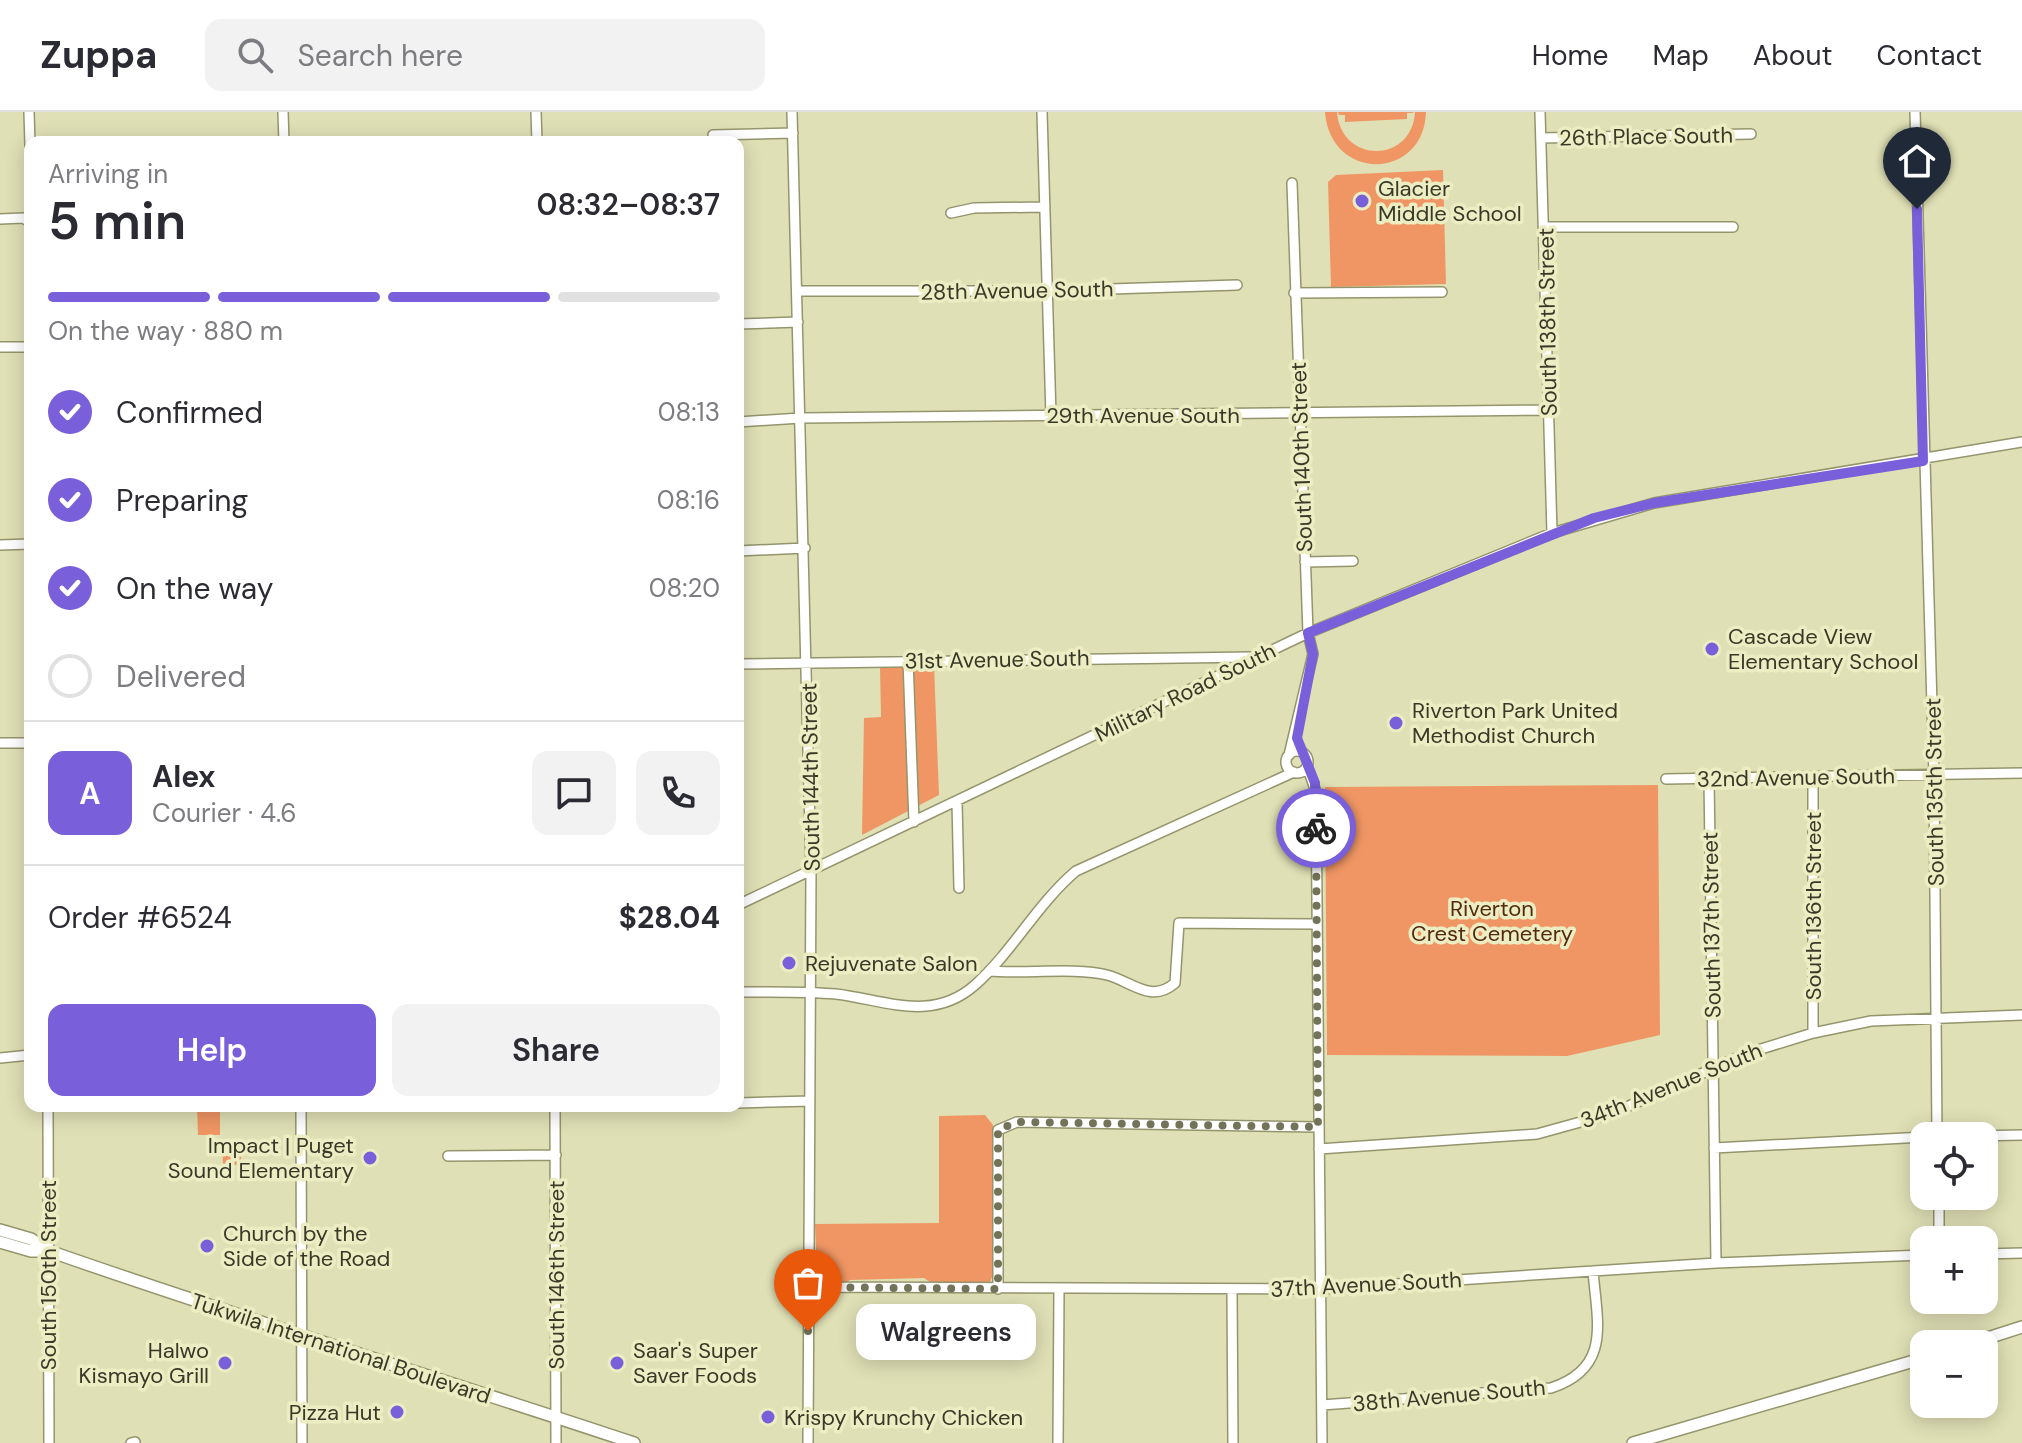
<!DOCTYPE html>
<html lang="en">
<head>
<meta charset="utf-8">
<style>
  :root { --surface:#fff; --page:#f2f2f3; --text:#2b2b33; --muted:#7c7c81; --line:#e1e1e2; --accent:#7960da }
  body { margin:0; font-family:"DM Sans",sans-serif; background:var(--page); color:var(--text); height:100vh; display:flex; flex-direction:column; font-size:30px; white-space:nowrap }
  * { box-sizing:border-box; margin:0 }
  p { font-size:26px; color:var(--muted) }
  .icon { flex:none; width:44px; height:44px; fill:none; stroke:currentColor; stroke-width:2; stroke-linecap:round; stroke-linejoin:round }
  .map { position:relative; flex:1; overflow:hidden }
  .sheet { position:absolute; left:24px; top:24px; width:720px; height:976px; display:flex; flex-direction:column; background:var(--surface); border-radius:16px; box-shadow:0 4px 20px #0003 }
  .sheet>* { flex:none }
  .buttons { position:absolute; left:1910px; top:1010px; display:grid; gap:16px }
  .buttons a { display:grid; place-items:center; width:88px; height:88px; border-radius:16px; background:var(--surface); box-shadow:0 4px 20px #0003; font-size:40px }
  .pin { position:absolute; display:grid; place-items:center; width:68px; height:68px; color:#fff; margin:-82px -34px; border-radius:50% 50% 50% 0; rotate:-45deg; box-shadow:0 0 8px #0007 }
  .pin .icon { rotate:45deg }
  .courier { position:absolute; display:grid; place-items:center; width:80px; height:80px; margin:-40px; border:6px solid #7960da; border-radius:50%; background:#fff; color:#222; box-shadow:0 2px 10px #0007 }
  .bubble { position:absolute; height:56px; border-radius:16px; background:var(--surface); box-shadow:0 4px 20px #0003; font-size:26px; font-weight:600; line-height:56px; text-align:center }
  .head em { font-style:normal; font-weight:600 }
  .head div { display:flex; flex-direction:column-reverse }
  .head { display:flex; align-items:center; justify-content:space-between; height:136px; padding:0 24px }
  h1 { font-size:52px; font-weight:600; line-height:60px }
  .bar { display:grid; grid-template-columns:repeat(4,1fr); gap:12px 8px; align-content:center; height:96px; padding:0 24px }
  .bar i { height:10px; border-radius:6px; background:var(--line) }
  .bar .selected { background:var(--accent) }
  .bar p { grid-column:span 4 }
  .line { display:flex; align-items:center; gap:20px; padding:0 24px; border-top:2px solid var(--line) }
  .line div { flex:1 }
  .round { display:grid; place-items:center; flex:none; width:84px; height:84px; border-radius:16px; background:var(--page) }
  ol { padding:0 24px; list-style:none }
  li { display:flex; align-items:center; gap:24px; height:88px }
  li p { margin-inline-start:auto }
  li .icon { padding:8px; border-radius:50%; background:var(--accent); color:#fff; stroke-width:4 }
  li:last-child { color:var(--muted) }
  li i { width:44px; height:44px; border:4px solid var(--line); border-radius:50% }
  .button { display:flex; gap:16px; margin-top:auto; padding:16px 24px }
  .button a { flex:1; height:92px; border-radius:16px; background:var(--accent); color:#fff; font-size:32px; font-weight:600; line-height:92px; text-align:center }
  .button a+a { background:var(--page); color:var(--text) }
  header { display:flex; align-items:center; gap:48px; box-sizing:border-box; height:112px; padding:0 40px; background:var(--surface); border-bottom:2px solid var(--line) }
  header strong { font-size:38px }
  nav { display:flex; gap:44px; margin-inline-start:auto; font-size:28px }
  .search { width:560px; height:72px; background:var(--page); display:flex; align-items:center; gap:20px; box-sizing:border-box; padding:0 28px; border-radius:16px; color:var(--muted); font-size:30px }
  .map>svg:first-child { display:block }
</style>
</head>
<body>
<header>
<strong>Zuppa</strong>
<div class="search"><svg class="icon" aria-label="search" viewBox="0 0 24 24"><circle cx="10" cy="10" r="6"/><path d="M15 15l6 6"/></svg>Search here</div>
<nav><a>Home</a><a>Map</a><a>About</a><a>Contact</a></nav>
</header>
<div class="map">
<svg width="2022" height="1331" viewBox="0 0 2022 1331">
  <rect width="100%" height="100%" fill="#dfe0b5"/>
  <path fill="#f09664" d="M1325,0H1337C1341,52 1412,52 1415,0H1426C1424,69 1330,70 1325,0Z
    M1338,0H1413V1H1407V7L1345,10V3H1339Z
    M1443,58L1446,172L1331,175L1328,70L1336,63Z
    M934,553L939,683L862,723L864,606L881,605L880,554Z
    M1658,673L1660,923L1567,944L1327,943L1325,675Z
    M197,994H220V1023H198Z
    M985,1003L993,1013V1163L990,1170L933,1172L924,1166L850,1168L845,1171L822,1168L817,1160L815,1112L939,1111V1004Z
    M222,1029H241V1053H223Z"/>
  <g fill="none" stroke-linecap="round" stroke-linejoin="round">
    <g stroke="#94956c" stroke-width="12">
      <path id="minor" d="M29,0L30,33
        M283,0L284,30
        M536,0L537,30
        M792,0L811,758L808,1331
        M1042,0L1051,304
        M1540,0L1552,421
        M1915,0L1934,663L1937,1024
        M713,23L793,21
        M1541,26L1751,22
        M951,101L974,96L1043,95
        M0,107L23,106L30,110
        M1545,115H1733
        M797,179H1047L1237,173
        M1294,181L1442,180
        M738,212L798,210
        M0,235H30
        M738,310L801,306L1549,298
        M0,433L30,432
        M738,439L805,436
        M1305,450L1353,449
        M908,548L914,710
        M738,552L1253,545
        M0,631H30
        M1286 650a11 11 0 1 1 22 0a11 11 0 1 1-22 0Z
        M1289,643L1313,542L1308,521L1292,71
        M1307,654L1316,680L1322,1331
        M1666,667L2022,661
        M1709,667L1716,1151
        M1813,667V921
        M957,690L959,776
        M738,793L1308,521L1552,421L1654,391L2022,330
        M989,859C1024,862 1076,855 1107,863C1131,869 1151,892 1175,871L1179,811L1316,812
        M738,880C770,880 803,879 836,882C885,888 932,911 975,873C1013,839 1037,792 1076,759L1294,660
        M0,946L30,943
        M738,991L810,989
        M48,994L49,1331
        M301,994L302,1331
        M555,994L556,1331
        M1974,1024L2022,1023
        M1714,1036L1924,1025
        M1319,1037L1537,1022L1613,1001L1748,941L1813,921L1871,909L2022,903
        M448,1044L556,1043
        M1939,1084V1128
        M1984,1142L2022,1141
        M808,1175L1320,1177L1716,1151L1924,1143
        M998,1177V1018L1017,1010L1318,1015
        M1232,1177L1233,1331
        M1322,1293L1551,1276C1612,1256 1597,1210 1593,1159
        M131,1331L135,1330
        M1058,1331L1059,1178"/>
    </g>
    <g stroke="#94956c" stroke-width="14">
      <path id="major" d="M0,1118L31,1127L49,1139C243,1207 439,1266 634,1331
        M0,1130L31,1139H49
        M1969,1232L2022,1215
        M1633,1331L1924,1246"/>
    </g>
    <use href="#minor" stroke="#fff" stroke-width="9"/>
    <use href="#major" stroke="#fff" stroke-width="11"/>
  </g>
  <g fill="none" stroke-linecap="round" stroke-linejoin="round">
    <path stroke="#727359" stroke-width="8" stroke-dasharray="0 14.4" d="M808,1219V1175L998,1177V1018L1017,1010L1318,1015L1316,716"/>
    <path stroke="#7960da" stroke-width="10" d="M1316,716L1315,671L1297,626L1313,542L1308,521L1594,406L1654,391L1923,349L1917,97"/>
  </g>
  <g fill="#7960da" stroke="#ecedc2" stroke-width="3">
    <circle cx="1362" cy="89" r="8"/>
    <circle cx="1712" cy="537" r="8"/>
    <circle cx="1396" cy="611" r="8"/>
    <circle cx="789" cy="851" r="8"/>
    <circle cx="370" cy="1046" r="8"/>
    <circle cx="207" cy="1134" r="8"/>
    <circle cx="225" cy="1251" r="8"/>
    <circle cx="617" cy="1251" r="8"/>
    <circle cx="397" cy="1300" r="8"/>
    <circle cx="768" cy="1305" r="8"/>
  </g>
  <g text-anchor="middle" stroke-width="7" stroke-linejoin="round" paint-order="stroke">
    <g font-size="22" fill="#383928" stroke="#ecedc2">
      <text transform="translate(1646 24) rotate(-1)" y="8">26th Place South</text>
      <text transform="translate(1017 178) rotate(-1)" y="8">28th Avenue South</text>
      <text transform="translate(1547 210) rotate(-91)" y="8">South 138th Street</text>
      <text x="1143" y="311">29th Avenue South</text>
      <text transform="translate(1301 345) rotate(-92)" y="8">South 140th Street</text>
      <text transform="translate(997 547) rotate(-1)" y="8">31st Avenue South</text>
      <text transform="translate(1185 580) rotate(-26)" y="8">Military Road South</text>
      <text transform="translate(810 665) rotate(-91)" y="8">South 144th Street</text>
      <text transform="translate(1796 665) rotate(-1)" y="8">32nd Avenue South</text>
      <text transform="translate(1934 680) rotate(-91)" y="8">South 135th Street</text>
      <text transform="translate(1813 794) rotate(-90)" y="8">South 136th Street</text>
      <text transform="translate(1711 813) rotate(-91)" y="8">South 137th Street</text>
      <text transform="translate(1671 973) rotate(-22)" y="8">34th Avenue South</text>
      <text transform="translate(48 1163) rotate(-90)" y="8">South 150th Street</text>
      <text transform="translate(556 1163) rotate(-90)" y="8">South 146th Street</text>
      <text transform="translate(1366 1172) rotate(-3)" y="8">37th Avenue South</text>
      <text transform="translate(341 1236) rotate(18)" y="8">Tukwila International Boulevard</text>
      <text transform="translate(1449 1283) rotate(-5)" y="8">38th Avenue South</text>
    </g>
    <g font-size="22" fill="#383928" stroke="#ecedc2" text-anchor="start">
      <text x="1378" y="84">Glacier<tspan x="1378" dy="25">Middle School</tspan></text>
      <text x="1728" y="532">Cascade View<tspan x="1728" dy="25">Elementary School</tspan></text>
      <text x="1412" y="606">Riverton Park United<tspan x="1412" dy="25">Methodist Church</tspan></text>
      <text x="805" y="859">Rejuvenate Salon</text>
      <text x="354" y="1041" text-anchor="end">Impact | Puget<tspan x="354" dy="25">Sound Elementary</tspan></text>
      <text x="223" y="1129">Church by the<tspan x="223" dy="25">Side of the Road</tspan></text>
      <text x="209" y="1246" text-anchor="end">Halwo<tspan x="209" dy="25">Kismayo Grill</tspan></text>
      <text x="633" y="1246">Saar's Super<tspan x="633" dy="25">Saver Foods</tspan></text>
      <text x="381" y="1308" text-anchor="end">Pizza Hut</text>
      <text x="784" y="1313">Krispy Krunchy Chicken</text>
    </g>
    <g font-size="22" fill="#532a11" stroke="#ecedc2">
      <text x="1492" y="804">Riverton<tspan x="1492" dy="25">Crest Cemetery</tspan></text>
    </g>
  </g>
</svg>
<div class="buttons">
<a><svg class="icon" aria-label="locate" viewBox="0 0 24 24"><circle cx="12" cy="12" r="6"/><path d="M12 2v4M12 18v4M2 12h4M18 12h4"/></svg></a>
<a>+</a>
<a>−</a>
</div>
<div class="pin" style="left:808px;top:1219px;background:#ea580c"><svg class="icon" aria-label="bag" viewBox="0 0 24 24"><path d="M5 8h14l-1 12H6zM9 8a3 3 0 0 1 6 0"/></svg></div>
<div class="pin" style="left:1917px;top:97px;background:#1f2937"><svg class="icon" aria-label="home" viewBox="0 0 24 24"><path d="M3 11l9-7 9 7M6 9v11h12V9"/></svg></div>
<div class="courier" style="left:1316px;top:716px"><svg class="icon" aria-label="bike" viewBox="0 0 24 24"><circle cx="6" cy="16" r="4"/><circle cx="18" cy="16" r="4"/><path d="M6 16l4-8h5l3 8M10 8l3 8H6M13 5h3"/></svg></div>
<div class="bubble" style="left:856px;top:1192px;width:180px">Walgreens</div>
<section class="sheet">
<div class="head"><div><h1>5 min</h1><p>Arriving in</p></div><em>08:32–08:37</em></div>
<div class="bar"><i class="selected"></i><i class="selected"></i><i class="selected"></i><i></i><p>On the way · 880 m</p></div>
<ol>
<li><svg class="icon" aria-label="check" viewBox="0 0 24 24"><path d="M5 12l5 5 9-10"/></svg>Confirmed<p>08:13</p></li>
<li><svg class="icon" aria-label="check" viewBox="0 0 24 24"><path d="M5 12l5 5 9-10"/></svg>Preparing<p>08:16</p></li>
<li><svg class="icon" aria-label="check" viewBox="0 0 24 24"><path d="M5 12l5 5 9-10"/></svg>On the way<p>08:20</p></li>
<li><i></i>Delivered</li>
</ol>
<div class="line" style="height:144px"><b class="round" style="background:var(--accent);color:#fff">A</b><div><b>Alex</b><p>Courier · 4.6</p></div><a class="round"><svg class="icon" aria-label="chat" viewBox="0 0 24 24"><path d="M4 5h16v11H9l-5 4z"/></svg></a><a class="round"><svg class="icon" aria-label="phone" viewBox="0 0 24 24"><path d="M5 4h4l2 5-3 2q2 4 5 5l2-3 5 2v4C11 20 4 13 5 4z"/></svg></a></div>
<div class="line" style="height:104px"><div>Order #6524</div><b>$28.04</b></div>
<div class="button"><a>Help</a><a>Share</a></div>
</section>
</div>
</body>
</html>
